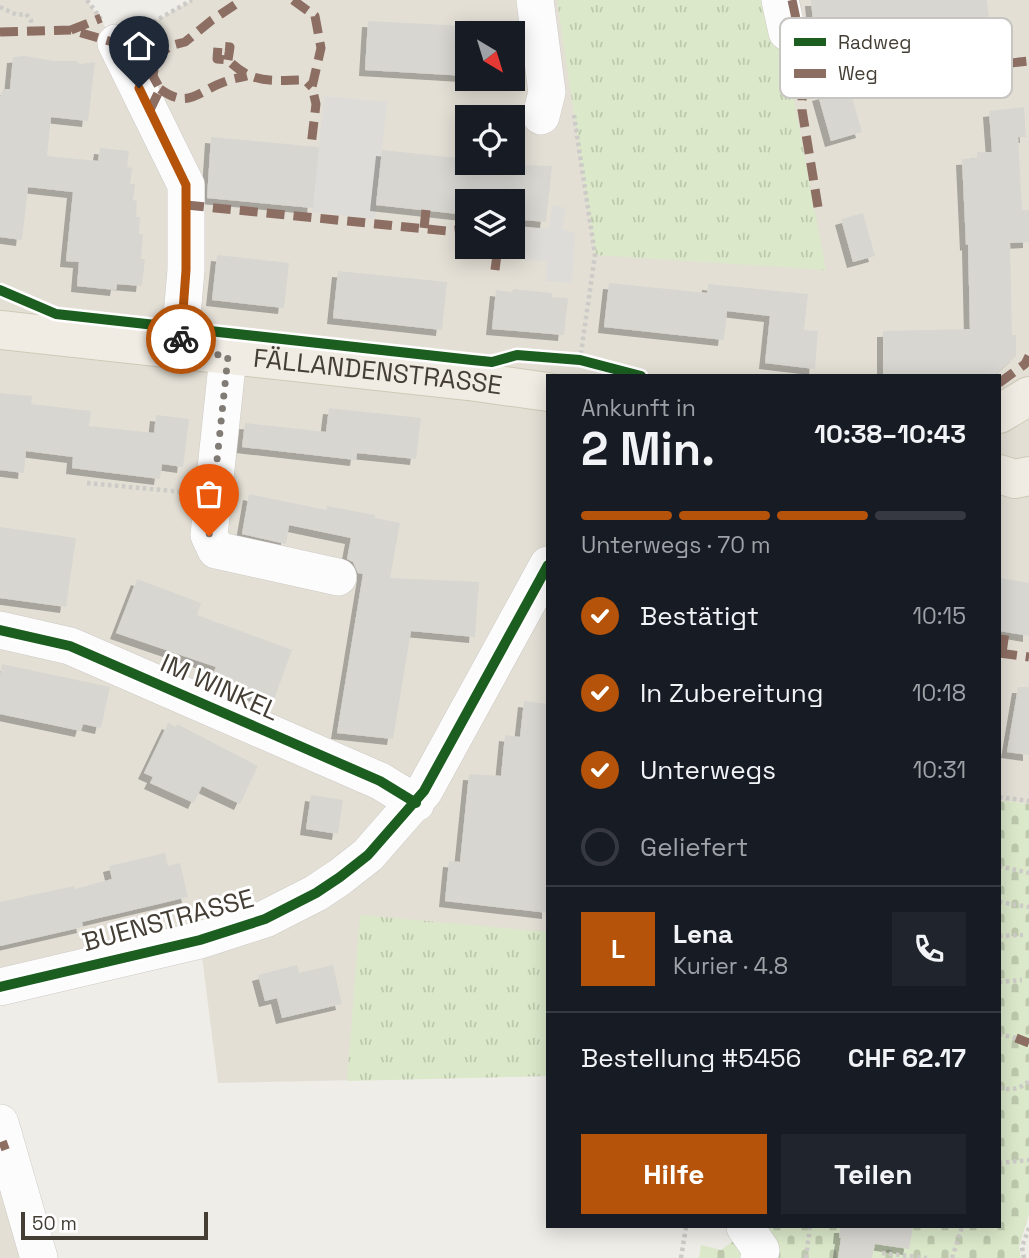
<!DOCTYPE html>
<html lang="de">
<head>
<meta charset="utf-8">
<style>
  :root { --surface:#171b24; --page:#20242c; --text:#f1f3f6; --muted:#9ea1a6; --line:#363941; --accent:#b45309 }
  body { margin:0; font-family:"Space Grotesk",sans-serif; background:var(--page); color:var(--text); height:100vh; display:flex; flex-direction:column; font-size:26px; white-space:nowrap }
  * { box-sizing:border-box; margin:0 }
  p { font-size:23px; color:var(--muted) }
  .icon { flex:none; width:38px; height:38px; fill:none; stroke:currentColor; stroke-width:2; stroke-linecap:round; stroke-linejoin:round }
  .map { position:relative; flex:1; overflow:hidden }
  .drawer { position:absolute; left:546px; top:374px; width:455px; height:854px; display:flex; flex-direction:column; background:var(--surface); border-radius:0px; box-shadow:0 4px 18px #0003 }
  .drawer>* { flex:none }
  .needle { width:46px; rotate:142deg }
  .tools { position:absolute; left:455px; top:21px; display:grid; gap:14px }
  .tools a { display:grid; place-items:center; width:70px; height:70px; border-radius:0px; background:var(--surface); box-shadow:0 4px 18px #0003; font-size:35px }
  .scale { position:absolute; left:21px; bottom:18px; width:187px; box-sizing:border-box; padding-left:7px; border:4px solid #443e35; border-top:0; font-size:19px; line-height:24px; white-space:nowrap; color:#443e35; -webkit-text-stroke:5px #fff; paint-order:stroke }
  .pin { position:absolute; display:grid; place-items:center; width:60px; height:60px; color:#fff; margin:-72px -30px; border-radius:50% 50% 50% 0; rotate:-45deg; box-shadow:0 0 7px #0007 }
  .pin .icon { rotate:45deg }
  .courier { position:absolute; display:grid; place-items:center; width:70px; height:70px; margin:-35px; border:5px solid #b45309; border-radius:50%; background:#fff; color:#222; box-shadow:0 2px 9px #0007 }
  .head em { font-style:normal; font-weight:800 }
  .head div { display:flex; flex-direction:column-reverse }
  .head { display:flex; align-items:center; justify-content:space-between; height:119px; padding:0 35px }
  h1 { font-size:46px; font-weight:800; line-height:52px }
  .bar { display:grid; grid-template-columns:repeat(4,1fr); gap:10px 7px; align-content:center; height:84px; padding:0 35px }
  .bar i { height:9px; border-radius:5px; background:var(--line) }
  .bar .active { background:var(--accent) }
  .bar p { grid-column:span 4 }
  .line { display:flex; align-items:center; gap:18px; padding:0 35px; border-top:2px solid var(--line) }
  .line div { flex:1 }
  .round { display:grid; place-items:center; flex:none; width:74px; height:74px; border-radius:0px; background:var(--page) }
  ol { padding:0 35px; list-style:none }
  li { display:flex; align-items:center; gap:21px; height:77px }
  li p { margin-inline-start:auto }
  li .icon { padding:7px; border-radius:50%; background:var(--accent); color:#fff; stroke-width:4 }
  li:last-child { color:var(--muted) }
  li i { width:38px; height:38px; border:4px solid var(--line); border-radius:50% }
  .action { display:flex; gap:14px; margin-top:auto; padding:14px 35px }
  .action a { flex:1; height:80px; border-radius:0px; background:var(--accent); color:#fff; font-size:28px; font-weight:800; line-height:80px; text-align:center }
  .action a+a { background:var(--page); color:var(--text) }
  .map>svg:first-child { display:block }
</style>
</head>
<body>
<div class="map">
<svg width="1029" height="1258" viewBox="0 0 1029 1258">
  <defs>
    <pattern id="grass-tufts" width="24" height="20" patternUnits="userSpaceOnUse" patternTransform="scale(1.75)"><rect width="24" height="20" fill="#dbe8c9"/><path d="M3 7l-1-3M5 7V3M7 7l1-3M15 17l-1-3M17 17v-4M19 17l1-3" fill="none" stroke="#bdc8ad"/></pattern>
    <pattern id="cemetery-stones" width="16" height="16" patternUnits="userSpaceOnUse" patternTransform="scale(1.75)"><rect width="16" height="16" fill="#dbe8c9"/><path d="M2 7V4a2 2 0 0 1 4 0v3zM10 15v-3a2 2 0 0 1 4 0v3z" fill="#bdc8ad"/></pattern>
    <filter id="shadow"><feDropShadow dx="-6" dy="6" stdDeviation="0" flood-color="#0004"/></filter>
  </defs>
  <rect width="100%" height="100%" fill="#efede8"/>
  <path fill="#e3dfd5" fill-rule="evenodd" d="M0,0H87L116,43L192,0H1029V804L999,800V376H548V1076L218,1083L200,941L0,987ZM467,33H513V79H467ZM467,117H513V163H467ZM467,201H513V247H467Z
    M0,1129L39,1258H0Z"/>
  <path fill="url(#grass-tufts)" d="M557,0H775L826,270L595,255Z
    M360,915L548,932V1076L347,1081Z"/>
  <path fill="url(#cemetery-stones)" d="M999,800L1029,804V1214L1019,1247L1021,1258H699L701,1245L721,1250L752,1227H999Z"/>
  <path fill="#dedcd8" d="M324,96L387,102L375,219L312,212Z
    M552,205L566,208L562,229L575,233L572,283L546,281L547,261L513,259L519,225L549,229Z"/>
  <path fill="#d8d6d1" filter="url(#shadow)" d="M811,0H987L989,19L907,29L906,23L814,33Z
    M368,21L467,26V76L365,70Z
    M25,56L54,61H77L80,64L95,62L88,121L51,117L47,156L98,161L100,148L129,151L127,167L132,168L130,184H135L133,200L137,201L136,217H140L139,234H143L141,259H145L142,286L117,284L116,290L77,286L79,262L66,261L73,192L28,187L22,240L0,237V97L3,89H10L13,57Z
    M849,87L862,132L831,141L818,95Z
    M1024,107L1026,137H1018L1022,210H1029V242L1010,243L1012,335H1016V356L994,376H883V331L970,329L968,244L966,245L962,159L977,158V152H992L989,111Z
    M211,137L319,147L313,208L207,198Z
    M382,150L467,159V163L552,166L546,222L513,219V201H467V215L376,205Z
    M863,213L875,256L853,262L841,219Z
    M217,255L289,263L284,308L212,300Z
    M338,271L447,282L442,330L333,318Z
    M609,283L707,293L708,284L808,294L804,330L818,331L815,369L765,363L770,316L727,311L724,340L604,327Z
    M513,289L552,293V297L568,298L564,335L492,329L496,290L512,292Z
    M0,393L32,396L31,404L91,411L89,426L154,433L156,415L189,419L183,467L162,464L160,479L72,468L73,457L26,451L24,473L0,470Z
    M329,408L421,418L416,459L357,453L356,460L242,447L245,423L326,432Z
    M249,494L326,510L327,506L375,515V518L400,523L390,578L479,582L475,637L411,631L393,739L337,733L363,574L358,573L353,562L347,559L351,538L289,525L286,544L242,534Z
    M0,527L76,538L66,607L0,598Z
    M999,578L1029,583V636L999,631Z
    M137,579L201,603L197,615L292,650L273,702L211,678L216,667L116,633Z
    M2,664L110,687L101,728L83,724L81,731L0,714V675Z
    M1018,687H1029V755L1007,752Z
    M524,701L548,704V913L445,901L449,861L460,862L469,774L501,776L505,735L520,737Z
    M168,723L176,727L177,724L258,766L240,804L202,786L194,803L150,783L153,777L144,773Z
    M311,795L343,800L338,834L306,829Z
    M165,853L168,866L180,863L188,897L82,922L83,927L0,946V902L74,886L75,889L112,879L109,866Z
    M297,965L299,973L333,965L342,1004L282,1018L277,998L265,1001L258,975Z
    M840,1227H913L909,1249L875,1244L872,1258H838L841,1238H839Z"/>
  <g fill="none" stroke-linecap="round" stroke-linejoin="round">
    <g stroke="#cdcac5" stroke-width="38">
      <path id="minor" d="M535,0L547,92L541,116
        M780,0L787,32
        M116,43L186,185V270L179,350
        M228,356L209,535L216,550L338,577
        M0,630L70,646L380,781L416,803
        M0,987L200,940L265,919L316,893L340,877L368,855L424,791L548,565
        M0,1123L39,1258
        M745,1227L761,1250L759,1258"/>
    </g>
    <g stroke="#d0c9b6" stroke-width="40">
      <g id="major">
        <path id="s1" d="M0,330L469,381L548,392"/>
        <path d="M999,414L1029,396"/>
        <path d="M999,474L1015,479L1029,476"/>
      </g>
    </g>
    <path stroke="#cdcbc7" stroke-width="4.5" stroke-dasharray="3.5 3.5" stroke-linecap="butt" d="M87,0L101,19
      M0,7L17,15L26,14L31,20V31
      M141,29L192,0
      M574,115L595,255L580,360
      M87,483L183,492
      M999,797L1029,801
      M999,866L1029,873
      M999,902L1029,907
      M999,936L1023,935
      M999,982L1022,980
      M999,1034L1016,1038
      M999,1088C1012,1090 1019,1090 1029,1081
      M999,1163L1029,1160
      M882,1253L927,1258
      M681,1258L686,1227
      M806,1258L810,1227
      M952,1258L962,1227
      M1024,1258L1022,1247L1029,1228"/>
    <use href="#minor" stroke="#fdfcfc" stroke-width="37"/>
    <use href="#major" stroke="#f0ece3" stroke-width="38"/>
    <path stroke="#8d6e63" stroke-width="9" stroke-dasharray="18 9" stroke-linecap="butt" d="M293,0L315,16L321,48L312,87L316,104L311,146
      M792,0L801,42L813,48L885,39L904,44L954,38L968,66
      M71,30L101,18
      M0,32L71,30L116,43
      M228,60L230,47L218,46L217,59L228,60C253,85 272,80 305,80L312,87
      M160,89C189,110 198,91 224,82C231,79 239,78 247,76
      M150,110L160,89L153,76L156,57L170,46L185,42L212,20L242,0
      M186,205L447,231L467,229
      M818,207L802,110V98L815,84L1029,61
      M424,228L426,210
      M495,270L498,247
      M999,383L1025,364L1029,356
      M999,653L1029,657
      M1002,653L1005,632
      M1016,1038L1029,1043
      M0,1147L8,1144"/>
    <g stroke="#fff" stroke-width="15">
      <path id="cycleway" d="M0,290L56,314L472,360L492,362L517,355L580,360L641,376
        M0,630L70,646L380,781L416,803
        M0,987L200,940L265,919L316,893L340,877L368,855L424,791L548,565"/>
    </g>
    <use href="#cycleway" stroke="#1b5e20" stroke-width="10"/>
  </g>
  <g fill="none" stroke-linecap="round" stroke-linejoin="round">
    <path stroke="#807b74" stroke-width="7" stroke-dasharray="0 12.6" d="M181,339L179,350L228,356L209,536"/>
    <path stroke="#b45309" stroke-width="9" d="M139,88L186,185V270L181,339"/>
  </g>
  <g text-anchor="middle" stroke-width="6" stroke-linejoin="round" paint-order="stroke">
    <g font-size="26" fill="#443e35" stroke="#fff">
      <text dy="9" stroke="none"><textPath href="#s1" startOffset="380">FÄLLANDENSTRASSE</textPath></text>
      <text transform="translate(220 687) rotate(24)" y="9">IM WINKEL</text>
      <text transform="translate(168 920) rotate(-15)" y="9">BUENSTRASSE</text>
    </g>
  </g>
  <rect x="780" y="18" width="232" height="80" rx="10" fill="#fff" stroke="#c7c5c2" stroke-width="2"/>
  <rect x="794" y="38" width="32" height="8" fill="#1b5e20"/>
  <rect x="794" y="69" width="32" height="9" fill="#8d6e63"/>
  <g font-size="19" fill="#443e35">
    <text x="838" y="49">Radweg</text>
    <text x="838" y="80">Weg</text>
  </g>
</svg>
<div class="tools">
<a><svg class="needle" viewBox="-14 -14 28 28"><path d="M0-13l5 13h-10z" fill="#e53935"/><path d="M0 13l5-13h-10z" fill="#9ea1a6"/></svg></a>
<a><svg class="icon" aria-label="locate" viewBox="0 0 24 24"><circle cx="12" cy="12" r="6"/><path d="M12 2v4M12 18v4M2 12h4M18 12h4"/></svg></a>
<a><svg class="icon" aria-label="layers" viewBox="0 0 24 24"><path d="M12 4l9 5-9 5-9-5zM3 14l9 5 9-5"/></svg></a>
</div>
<div class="scale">50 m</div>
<div class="pin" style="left:209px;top:536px;background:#ea580c"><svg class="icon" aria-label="bag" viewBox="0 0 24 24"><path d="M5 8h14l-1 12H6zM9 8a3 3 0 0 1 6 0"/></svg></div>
<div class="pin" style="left:139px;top:88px;background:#1f2937"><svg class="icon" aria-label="home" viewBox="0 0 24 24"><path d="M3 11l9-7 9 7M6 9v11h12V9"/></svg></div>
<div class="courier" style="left:181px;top:339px"><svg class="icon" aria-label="bike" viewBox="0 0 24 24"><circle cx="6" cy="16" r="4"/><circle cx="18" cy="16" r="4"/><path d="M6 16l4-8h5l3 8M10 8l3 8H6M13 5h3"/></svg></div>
<section class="drawer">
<div class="head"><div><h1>2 Min.</h1><p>Ankunft in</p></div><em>10:38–10:43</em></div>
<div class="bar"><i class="active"></i><i class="active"></i><i class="active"></i><i></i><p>Unterwegs · 70 m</p></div>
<ol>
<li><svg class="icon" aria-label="check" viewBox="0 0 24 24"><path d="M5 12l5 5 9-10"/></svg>Bestätigt<p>10:15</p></li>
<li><svg class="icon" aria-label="check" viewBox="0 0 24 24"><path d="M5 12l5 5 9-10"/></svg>In Zubereitung<p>10:18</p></li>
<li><svg class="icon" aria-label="check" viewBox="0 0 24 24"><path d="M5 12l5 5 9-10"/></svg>Unterwegs<p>10:31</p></li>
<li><i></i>Geliefert</li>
</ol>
<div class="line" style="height:126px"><b class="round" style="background:var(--accent);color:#fff">L</b><div><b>Lena</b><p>Kurier · 4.8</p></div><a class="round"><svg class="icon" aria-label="phone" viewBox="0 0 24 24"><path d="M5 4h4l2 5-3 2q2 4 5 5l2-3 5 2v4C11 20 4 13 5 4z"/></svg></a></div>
<div class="line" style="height:91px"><div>Bestellung #5456</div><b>CHF 62.17</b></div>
<div class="action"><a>Hilfe</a><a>Teilen</a></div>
</section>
</div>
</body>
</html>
